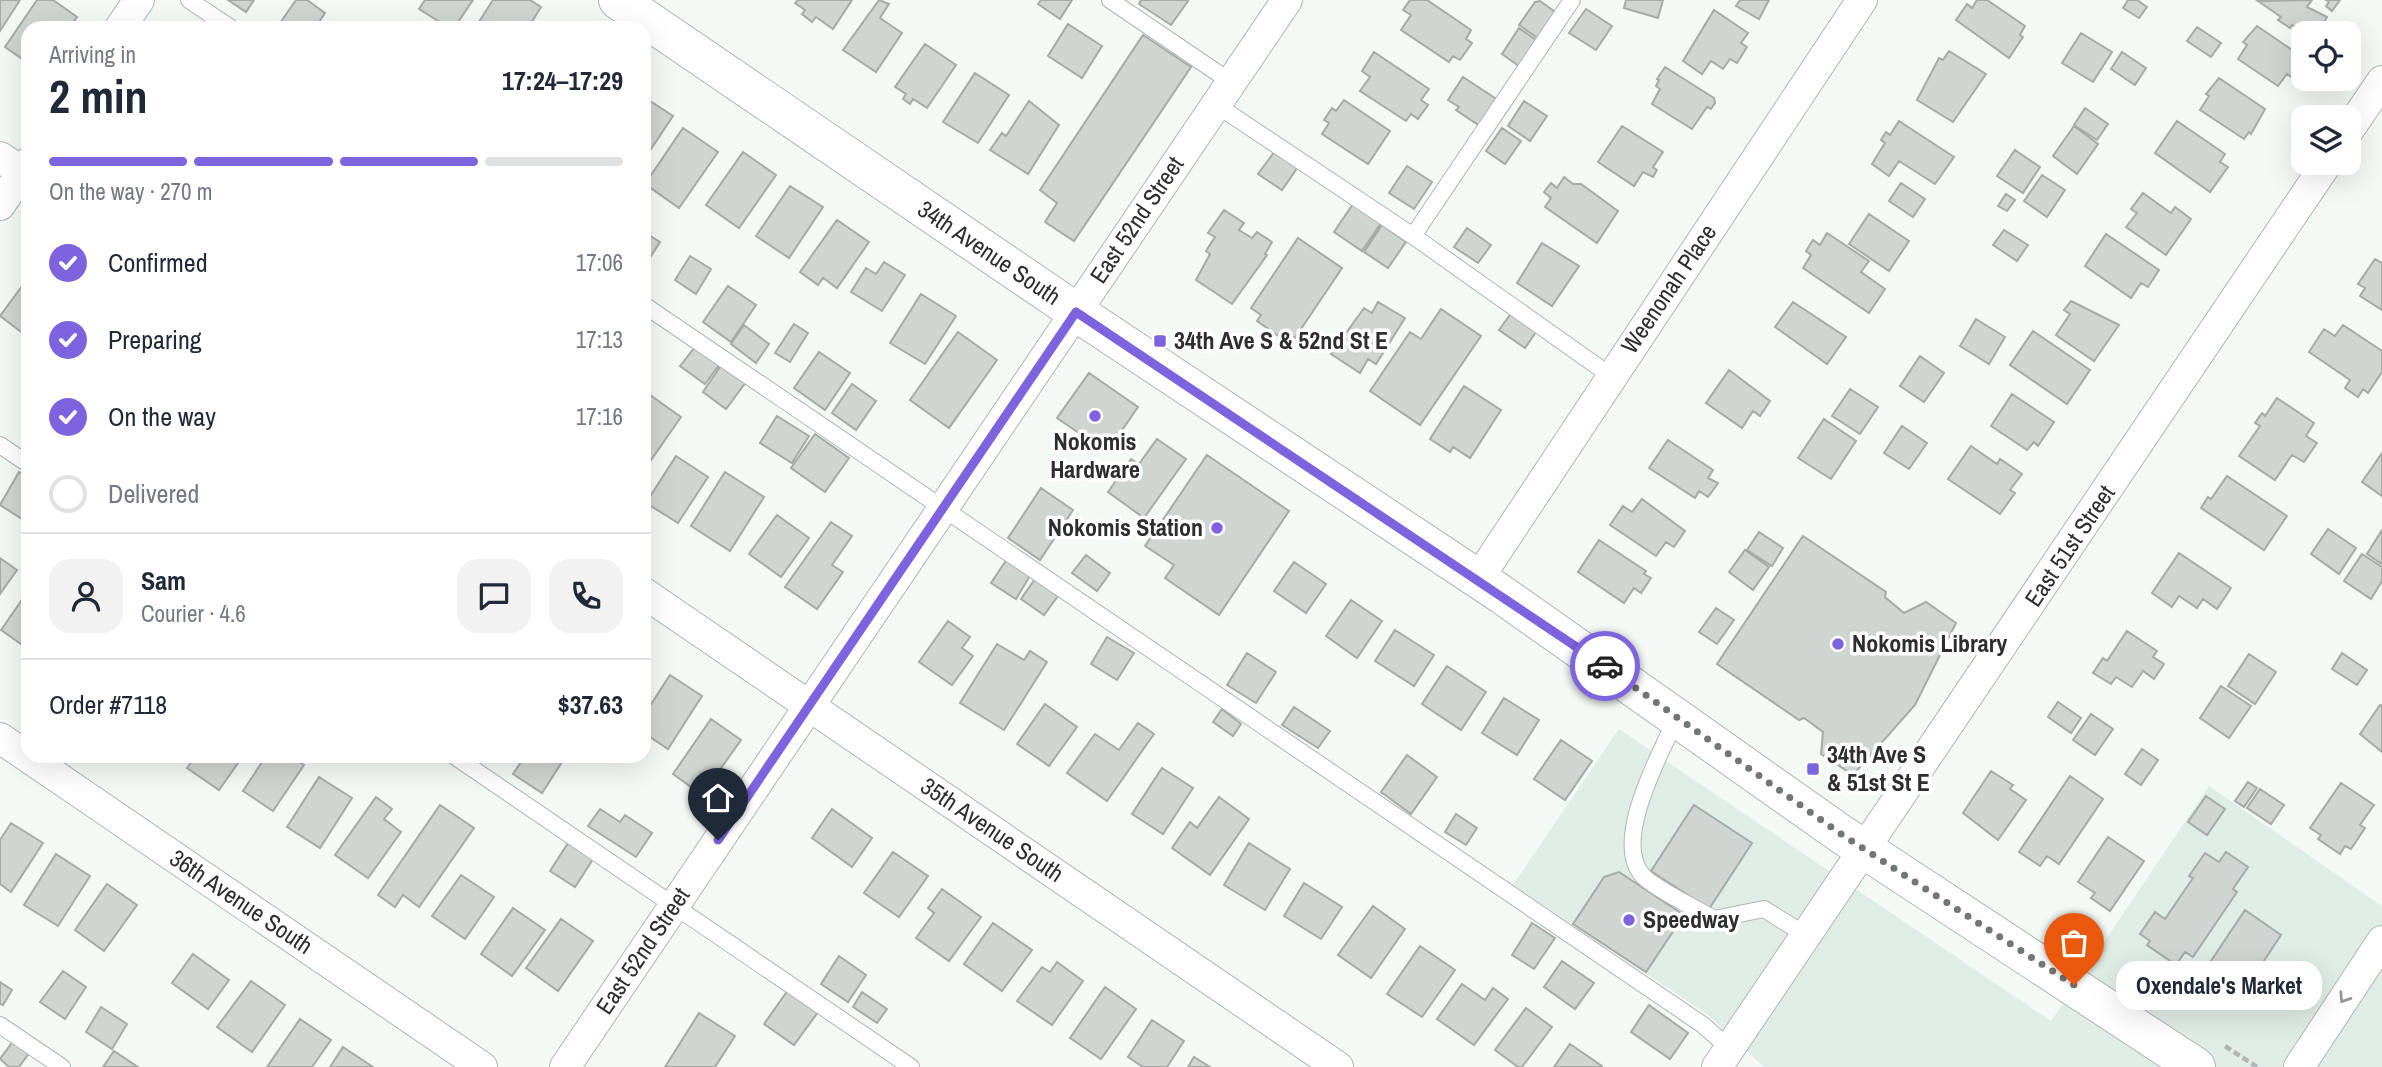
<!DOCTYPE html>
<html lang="en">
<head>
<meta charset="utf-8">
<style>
  :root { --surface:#fff; --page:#f2f2f3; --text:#1f2937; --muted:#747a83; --line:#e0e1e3; --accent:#7e63de }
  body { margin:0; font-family:"Archivo Narrow",sans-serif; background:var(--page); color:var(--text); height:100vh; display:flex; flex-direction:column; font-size:26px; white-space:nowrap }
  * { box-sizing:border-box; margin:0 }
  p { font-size:23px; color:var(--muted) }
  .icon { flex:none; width:38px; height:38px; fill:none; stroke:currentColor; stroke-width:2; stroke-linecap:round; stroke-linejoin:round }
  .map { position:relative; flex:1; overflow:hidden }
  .panel { position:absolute; left:21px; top:21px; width:630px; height:742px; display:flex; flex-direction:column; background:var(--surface); border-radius:21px; box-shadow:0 7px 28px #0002 }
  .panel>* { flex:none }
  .tools { position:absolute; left:2291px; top:21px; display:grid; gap:14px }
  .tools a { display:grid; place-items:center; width:70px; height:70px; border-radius:14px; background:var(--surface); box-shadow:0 7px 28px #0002; font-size:35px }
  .pin { position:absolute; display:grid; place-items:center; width:60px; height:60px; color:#fff; margin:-72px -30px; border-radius:50% 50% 50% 0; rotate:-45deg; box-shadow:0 0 7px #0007 }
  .pin .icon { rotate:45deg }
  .courier { position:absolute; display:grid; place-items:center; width:70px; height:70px; margin:-35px; border:5px solid #7e63de; border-radius:50%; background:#fff; color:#222; box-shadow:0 2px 9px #0007 }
  .bubble { position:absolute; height:49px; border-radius:21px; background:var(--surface); box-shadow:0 7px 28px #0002; font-size:23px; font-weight:800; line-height:49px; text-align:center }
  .headline em { font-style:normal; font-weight:800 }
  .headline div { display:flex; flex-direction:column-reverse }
  .headline { display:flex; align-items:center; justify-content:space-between; height:119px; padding:0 28px }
  h1 { font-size:46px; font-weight:800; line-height:52px }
  .bar { display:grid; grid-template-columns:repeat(4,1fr); gap:10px 7px; align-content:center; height:84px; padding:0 28px }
  .bar i { height:9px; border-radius:5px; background:var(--line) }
  .bar .selected { background:var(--accent) }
  .bar p { grid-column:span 4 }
  .line { display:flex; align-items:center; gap:18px; padding:0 28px; border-top:2px solid var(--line) }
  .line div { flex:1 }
  .round { display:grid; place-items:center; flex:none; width:74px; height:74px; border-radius:21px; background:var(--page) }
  ol { padding:0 28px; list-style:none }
  li { display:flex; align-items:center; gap:21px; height:77px }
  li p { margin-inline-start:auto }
  li .icon { padding:7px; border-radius:50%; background:var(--accent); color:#fff; stroke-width:4 }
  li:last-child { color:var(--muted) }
  li i { width:38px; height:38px; border:4px solid var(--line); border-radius:50% }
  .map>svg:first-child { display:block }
</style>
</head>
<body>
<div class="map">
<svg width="2382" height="1067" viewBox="0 0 2382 1067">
  <rect width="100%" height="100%" fill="#f3f9f5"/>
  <path fill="#e0ede4" d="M1619,729L2051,1021L2209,786L2382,906V1067H1764L1707,1014L1513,885Z"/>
  <path fill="#cfd5d1" stroke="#a5aba7" stroke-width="2" d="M0,0H20L0,31Z
    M37,0H53L77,17L69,28H28V63L5,47Z
    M228,0H254L246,12Z
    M296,0H307L325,13L315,28H287L280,23Z
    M425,0H473L454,28H449L419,9Z
    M493,0H530L541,7L528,28H475Z
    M798,0H852L833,29L816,17L812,22L802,14L805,10L795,3Z
    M879,0L889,4L880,18L902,33L876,72L843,50Z
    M1041,0H1072L1060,19L1038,4Z
    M1141,0H1186L1188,1L1171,25L1139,4Z
    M1410,0H1427L1471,30L1466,39L1472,43L1460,60L1453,56L1449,62L1401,30L1411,15L1403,10Z
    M1626,0H1663L1658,18L1624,8Z
    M1740,0H1769L1759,19L1736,6Z
    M1977,0H1987L2025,26L2020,35L2023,37L2009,58L1956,20L1967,4L1972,8Z
    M2128,0H2137L2147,7L2139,18L2123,8Z
    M2312,0L2307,7L2327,17L2318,33H2304L2292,25L2290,28L2278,20L2281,17L2258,1Z
    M2326,0H2340L2332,11L2326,6L2329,2Z
    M1540,1L1554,11L1555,16L1539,39L1519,25L1535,2Z
    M1586,9L1612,26L1596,50L1569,33Z
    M1714,10L1748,33L1741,43L1747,47L1737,63L1730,59L1723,69L1711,61L1702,74L1683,61Z
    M1068,24L1102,46L1082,78L1048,56Z
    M2257,26L2301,56L2291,77L2287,74L2278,86L2238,59L2247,45L2243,42Z
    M2197,27L2221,43L2211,57L2187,41Z
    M1519,28L1536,40L1519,66L1502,54Z
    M2081,33L2112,52L2093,82L2062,63Z
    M1143,35L1191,67L1074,241L1045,222L1057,203L1040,190Z
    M925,44L956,65L927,108L913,99L910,104L903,99L906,94L895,87Z
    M1949,51L1986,74L1953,122L1917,100L1939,58L1943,60Z
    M1374,52L1429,89L1421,100L1428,105L1418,119L1411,114L1406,121L1360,91L1370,77L1362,71Z
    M2122,52L2146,68L2135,85L2111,69Z
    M1665,67L1714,98L1715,103L1711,109L1707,107L1692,129L1652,104L1660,89L1656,86L1659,80L1657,79Z
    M975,73L1009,95L978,143L943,122Z
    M1463,77L1498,100L1480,126L1456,110L1459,107L1448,100Z
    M2219,78L2265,109L2251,134L2249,132L2244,139L2200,110L2209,96L2206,94Z
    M644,97L673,116L651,149L644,145Z
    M1344,100L1390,131L1368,164L1322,134L1329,123L1324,120L1332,108L1336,111Z
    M1029,101L1059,125L1028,174L990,150L1002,133L1006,136Z
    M1524,101L1547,116L1530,141L1508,126Z
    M2085,108L2108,124L2097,140L2074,125Z
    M1899,121L1954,157L1935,184L1899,161L1889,176L1872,164L1885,143L1881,140L1886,132L1890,135Z
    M2177,121L2225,154L2220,162L2228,167L2210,192L2155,153Z
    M1622,126L1663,152L1653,167L1657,170L1653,177L1643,172L1634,186L1598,162Z
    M2074,126L2098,144L2077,174L2053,156Z
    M683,128L718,152L679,208L645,184Z
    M1502,128L1521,141L1505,164L1486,151Z
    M2015,150L2040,167L2023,193L1997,176Z
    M1275,151L1298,167L1282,190L1258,174Z
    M743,152L776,175L739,228L706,205Z
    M1407,166L1432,182L1414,209L1389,193Z
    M2042,175L2065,190L2047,217L2024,201Z
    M1564,177L1573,184H1581L1618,211L1597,243L1545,207L1551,198L1544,192L1551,183L1557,188Z
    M1901,183L1925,199L1913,217L1889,201Z
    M790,186L823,207L789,258L756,236Z
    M2143,193L2171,213L2175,207L2191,219L2166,255L2126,227L2137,213L2131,209Z
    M2006,194L2015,200L2007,211L1998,206Z
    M1353,204L1381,223L1362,251L1334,232Z
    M1224,210L1244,223L1239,230L1252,238L1257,232L1272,242L1265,254L1267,255L1232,304L1196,280L1210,254L1206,251L1215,237L1208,233Z
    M1869,214L1909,241L1889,271L1849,244Z
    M837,220L869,242L837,288L823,278L818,285L800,272Z
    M1382,225L1406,242L1388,268L1364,252Z
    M1467,228L1491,245L1478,263L1454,247Z
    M2004,230L2028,245L2017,261L1993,245Z
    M644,232L660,242L644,267Z
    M1827,233L1869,261L1861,272L1885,289L1869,313L1803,268L1811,255L1806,251L1813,240L1820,245Z
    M2106,234L2159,270L2148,287L2141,283L2131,298L2085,266Z
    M1298,238L1342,268L1295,338L1284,331L1280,337L1257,321L1261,315L1251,308Z
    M1542,243L1579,266L1552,306L1517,283Z
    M690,256L711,269L696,294L675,280Z
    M2375,259L2382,263V310L2360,296L2365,288L2358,284Z
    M884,262L905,275L882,311L851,292L866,268L876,274Z
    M28,278V337L0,316Z
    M728,286L756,305L731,342L703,322Z
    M921,294L956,316L925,364L890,343Z
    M2071,301L2119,325L2094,361L2056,335L2070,314L2064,310Z
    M1378,302L1405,318L1376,364L1368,359L1360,373L1331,354L1364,308L1372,313Z
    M1793,302L1846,337L1827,364L1775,327Z
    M1441,309L1481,336L1420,425L1370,391L1410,332L1421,339Z
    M1512,312L1538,329L1525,348L1499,330Z
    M1976,319L2005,337L1989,364L1960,346Z
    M794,324L808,333L790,362L775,353Z
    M744,325L769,344L756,363L731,344Z
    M2343,325L2382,351V372L2368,393L2363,389L2358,397L2345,388L2350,380L2309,352L2324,329L2335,336Z
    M2033,331L2090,370L2067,404L2010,365Z
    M958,332L997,360L949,428L910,400Z
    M695,347L719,365L705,384L680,366Z
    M819,352L850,373L825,410L794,388Z
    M1920,356L1944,373L1924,402L1900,386Z
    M722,364L746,382L726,409L703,392Z
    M1729,370L1770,401L1760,416L1753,411L1742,428L1706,403Z
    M1089,373L1138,407L1107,452L1057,418Z
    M852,384L876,401L856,430L832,413Z
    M1464,386L1501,410L1470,458L1453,447L1450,452L1430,439Z
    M1850,389L1878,407L1860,434L1832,416Z
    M2012,394L2054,422L2038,446L2034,442L2027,450L1991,426Z
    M650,395L681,417L644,470V405Z
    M2277,398L2314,423L2306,436L2317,443L2304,462L2292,455L2275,480L2239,456L2260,426L2255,423L2262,413L2265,416Z
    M777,416L809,436L792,463L760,443Z
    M1824,419L1856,441L1831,479L1798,458Z
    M1902,426L1927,443L1909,469L1884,453Z
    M815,434L849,458L825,492L791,468Z
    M1157,439L1186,459L1144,518L1108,492L1131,459L1139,464Z
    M1668,440L1713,470L1708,478L1718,483L1708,497L1699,491L1695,498L1649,468Z
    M1971,446L1997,464L2000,459L2022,474L2010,490L2015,493L2000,514L1948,479Z
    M2382,453V496L2362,482Z
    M1207,455L1289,511L1219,615L1165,578L1174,565L1145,546Z
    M676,456L708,477L678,523L646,503Z
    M19,472L28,478V523L0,505Z
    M725,472L764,497L730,551L691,526Z
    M2227,476L2287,516L2264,550L2201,508L2208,497L2211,499Z
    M1041,488L1073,510L1040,560L1008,538Z
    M1642,499L1685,531L1674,547L1666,542L1656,556L1610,525L1623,506L1632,512Z
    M777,515L809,538L781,577L749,554Z
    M831,522L852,536L832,565L843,572L817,609L785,587Z
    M2328,529L2356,548L2339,574L2311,554Z
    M2382,530V564L2367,554Z
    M1759,532L1783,548L1772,566L1747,550Z
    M1803,536L1886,592L1885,597L1904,613L1926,602L1956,623L1915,705L1853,775L1821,754L1823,732L1804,718L1799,720L1717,664Z
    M1599,540L1646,571L1644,574L1651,578L1641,593L1634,588L1624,603L1578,572Z
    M1745,550L1769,567L1753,590L1729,572Z
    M2179,553L2231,588L2217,609L2203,599L2197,608L2179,596L2172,607L2152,593Z
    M2362,554L2382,567V581L2371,599L2344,581Z
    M1086,555L1110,573L1097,591L1072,573Z
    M0,558L17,570L0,594Z
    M1007,559L1031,574L1016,599L991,583Z
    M1294,562L1326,584L1306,613L1274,591Z
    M1035,579L1058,596L1044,615L1021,599Z
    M28,591V649L1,630Z
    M1351,600L1382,621L1357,658L1326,636Z
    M1716,608L1734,620L1717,644L1699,632Z
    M948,621L970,637L962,648L973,656L952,685L919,662Z
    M1395,630L1434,655L1414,686L1375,661Z
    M2127,631L2157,651L2153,657L2164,664L2154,679L2143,671L2132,687L2116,677L2111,684L2093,673L2103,658L2107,661Z
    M1107,637L1134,653L1117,680L1091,664Z
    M997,644L1024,660L1030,651L1047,662L1004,730L960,703Z
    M1247,653L1276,672L1256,703L1227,685Z
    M2342,653L2367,670L2357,685L2332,669Z
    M2249,654L2276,672L2255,704L2228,686Z
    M1447,666L1486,692L1461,730L1422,704Z
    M670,675L702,696L668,749L644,733V715Z
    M2221,686L2251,706L2229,738L2200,718Z
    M1504,698L1539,720L1517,755L1482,733Z
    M2058,702L2081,718L2071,733L2048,717Z
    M1045,704L1077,727L1049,766L1017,744Z
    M2380,705L2382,706V752L2360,734Z
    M1294,707L1330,731L1318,748L1282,725Z
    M1222,709L1241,724L1233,736L1213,722Z
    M2091,714L2113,729L2095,755L2073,740Z
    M711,719L741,740L702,795L673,774Z
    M1138,723L1154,734L1107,801L1067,773L1095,734L1119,750Z
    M1561,740L1592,761L1565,800L1534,779Z
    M2142,749L2158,760L2141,785L2125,774Z
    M1407,755L1437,777L1411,814L1381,792Z
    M196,756H243L219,790L187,768Z
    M266,756H290L304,765L273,811L243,791Z
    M525,756H566L542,793L513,774Z
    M1162,768L1193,788L1163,834L1132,814Z
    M1991,771L2013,785L2010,789L2026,800L1998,840L1963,813Z
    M2070,776L2103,799L2059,864L2047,856L2040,866L2019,852Z
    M319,777L352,798L320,848L287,827Z
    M2248,782L2257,788L2244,807L2235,801Z
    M2341,783L2374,805L2360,825L2365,828L2351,849L2345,846L2340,854L2318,839L2321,835L2310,828Z
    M2260,789L2284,805L2271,824L2247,808Z
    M2206,796L2225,809L2207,835L2188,822Z
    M376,797L392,809L384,819L401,832L368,878L335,855Z
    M1219,797L1249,819L1210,875L1172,848L1190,822L1197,828Z
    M440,805L474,828L419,907L403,895L395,907L378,895Z
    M1694,805L1752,843L1709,909L1651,871Z
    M600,809L620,822L625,815L652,833L636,857L588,826Z
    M832,809L872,838L852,867L812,838Z
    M1456,814L1477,828L1466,845L1445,832Z
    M11,823L43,843L11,892L0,884V840Z
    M2108,837L2144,861L2110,911L2091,898L2095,893L2078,882Z
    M570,840L595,856L575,887L550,871Z
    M1249,843L1290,869L1265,910L1224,885Z
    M893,852L928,876L899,917L864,893Z
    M2226,852L2248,867L2233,889L2237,892L2193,957L2185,952L2176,965L2147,945L2150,941L2140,934L2155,912L2165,919L2193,878L2189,876L2205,853L2219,862Z
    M56,854L90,876L58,926L24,905Z
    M1619,872L1684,915L1646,972L1573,924L1604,877Z
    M461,875L494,897L465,939L432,916Z
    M1304,883L1342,907L1321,939L1284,916Z
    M107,884L137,905L104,951L75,930Z
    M942,889L981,917L949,961L916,938L934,913L928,908Z
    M1373,906L1405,929L1371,978L1338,955Z
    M513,908L545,930L512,976L481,954Z
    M2245,910L2281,935L2248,985L2211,961Z
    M561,919L593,941L558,991L526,968Z
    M993,923L1032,950L1002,991L964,964Z
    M1532,923L1555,938L1534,969L1512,955Z
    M1420,946L1455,970L1422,1017L1387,994Z
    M193,954L229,980L208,1009L172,983Z
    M839,956L866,975L848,1002L821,984Z
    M1562,961L1594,983L1575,1009L1544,987Z
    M1057,962L1083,981L1052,1025L1017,1001L1042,967L1050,972Z
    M63,971L86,987L65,1019L40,1002Z
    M251,981L285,1005L252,1052L217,1027Z
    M0,982L12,990L3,1005L0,1004Z
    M1462,984L1485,1000L1493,988L1508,999L1474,1045L1437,1019Z
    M791,986L821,1008L794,1045L764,1024Z
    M1105,987L1136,1009L1101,1059L1070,1038Z
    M862,992L887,1009L877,1023L853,1007Z
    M1649,1005L1688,1033L1670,1059L1631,1032Z
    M101,1007L127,1024L112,1049L86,1032Z
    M1526,1008L1552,1027L1522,1067H1518L1495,1050Z
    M699,1013L735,1036L715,1067H665Z
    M300,1019L331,1040L312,1067H267Z
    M1152,1020L1184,1041L1167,1067H1143L1128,1057Z
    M14,1040L30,1052L19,1067H9L0,1059Z
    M1570,1044L1602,1066V1067H1554Z
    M343,1047L373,1067H330Z
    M114,1051L138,1067H103Z
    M1194,1057L1210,1067H1188Z"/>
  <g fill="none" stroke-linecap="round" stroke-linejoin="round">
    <g stroke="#b0b6b2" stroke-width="18">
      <path id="lane" d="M189,0L231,28
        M1110,0L1231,82
        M1572,0L1413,236L1611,376
        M1215,104L1413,236
        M644,305L1703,1025L1729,1048
        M0,445L28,464
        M1677,717C1661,753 1610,843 1644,877C1657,890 1696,908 1714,919L1764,909L1804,934
        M454,756L911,1067
        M0,1025L62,1067"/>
    </g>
    <g stroke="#b0b6b2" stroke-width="32">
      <path id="street" d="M120,28L139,0
        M2348,131L2382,81
        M0,157L28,176
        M0,205L28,163
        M1478,579L1862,0
        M644,593L1338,1067
        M0,738L482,1067
        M565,1067L1287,0
        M1717,1067L2327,163
        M2299,1067L2382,941"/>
    </g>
    <g stroke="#b0b6b2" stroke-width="40">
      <path id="secondary" d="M618,0L1076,312L1501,594L1841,834L2196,1067"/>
    </g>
    <path stroke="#b1b6b3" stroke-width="4.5" stroke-dasharray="7 3.5" stroke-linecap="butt" d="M2225,1046L2257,1067"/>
    <use href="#lane" stroke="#fff" stroke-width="16"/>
    <use href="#street" stroke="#fff" stroke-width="30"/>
    <use href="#secondary" stroke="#fff" stroke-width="38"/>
  </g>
  <defs><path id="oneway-chevron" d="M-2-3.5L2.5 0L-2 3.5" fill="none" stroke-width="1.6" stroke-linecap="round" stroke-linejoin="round" transform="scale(1.75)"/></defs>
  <use stroke="#969796" href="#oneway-chevron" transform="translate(2344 998) rotate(123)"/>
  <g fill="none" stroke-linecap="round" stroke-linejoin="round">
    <path stroke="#727674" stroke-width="7" stroke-dasharray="0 12.6" d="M1605,666L1841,834L2074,985"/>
    <path stroke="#7e63de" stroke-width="9" d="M718,840L1076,312L1605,666"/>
  </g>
  <g fill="#7e63de" stroke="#fff" stroke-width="2.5">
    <rect x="1153" y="334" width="14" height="14" rx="3.5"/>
    <circle cx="1095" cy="416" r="7"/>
    <circle cx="1217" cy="528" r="7"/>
    <circle cx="1838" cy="644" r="7"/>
    <rect x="1806" y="762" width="14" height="14" rx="3.5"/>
    <circle cx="1629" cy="920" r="7"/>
  </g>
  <g text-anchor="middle" stroke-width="7" stroke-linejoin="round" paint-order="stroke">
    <g font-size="24" fill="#2d2f2e" stroke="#fff">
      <text transform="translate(1137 220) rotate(-56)" y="8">East 52nd Street</text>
      <text transform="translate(989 253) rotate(34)" y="8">34th Avenue South</text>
      <text transform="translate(1669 289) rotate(-56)" y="8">Weenonah Place</text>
      <text transform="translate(2070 546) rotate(-56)" y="8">East 51st Street</text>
      <text transform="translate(992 830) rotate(34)" y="8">35th Avenue South</text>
      <text transform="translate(241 902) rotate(34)" y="8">36th Avenue South</text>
      <text transform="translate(643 951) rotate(-56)" y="8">East 52nd Street</text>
    </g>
    <g font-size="24" font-weight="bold" fill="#2d2f2e" stroke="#fff" text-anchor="start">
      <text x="1174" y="349">34th Ave S &amp; 52nd St E</text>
      <text x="1095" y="450" text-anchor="middle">Nokomis<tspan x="1095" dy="28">Hardware</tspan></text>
      <text x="1203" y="536" text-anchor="end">Nokomis Station</text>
      <text x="1852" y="652">Nokomis Library</text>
      <text x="1827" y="763">34th Ave S<tspan x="1827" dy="28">&amp; 51st St E</tspan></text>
      <text x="1643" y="928">Speedway</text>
    </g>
  </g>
</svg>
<div class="tools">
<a><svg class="icon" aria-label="locate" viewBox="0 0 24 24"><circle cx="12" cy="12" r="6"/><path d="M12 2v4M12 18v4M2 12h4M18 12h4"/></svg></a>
<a><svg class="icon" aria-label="layers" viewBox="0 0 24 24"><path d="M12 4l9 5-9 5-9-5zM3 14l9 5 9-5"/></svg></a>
</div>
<div class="pin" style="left:2074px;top:985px;background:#ea580c"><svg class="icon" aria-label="bag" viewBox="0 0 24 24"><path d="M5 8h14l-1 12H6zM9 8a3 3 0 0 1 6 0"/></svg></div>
<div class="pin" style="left:718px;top:840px;background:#1f2937"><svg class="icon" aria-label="home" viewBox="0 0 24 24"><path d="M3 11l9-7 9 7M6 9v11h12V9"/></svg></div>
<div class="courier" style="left:1605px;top:666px"><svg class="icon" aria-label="car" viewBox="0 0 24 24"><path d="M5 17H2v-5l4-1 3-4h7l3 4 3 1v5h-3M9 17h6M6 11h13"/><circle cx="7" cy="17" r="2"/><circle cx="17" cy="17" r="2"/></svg></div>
<div class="bubble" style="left:2116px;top:961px;width:206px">Oxendale's Market</div>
<section class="panel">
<div class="headline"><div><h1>2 min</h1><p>Arriving in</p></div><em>17:24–17:29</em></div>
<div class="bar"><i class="selected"></i><i class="selected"></i><i class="selected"></i><i></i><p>On the way · 270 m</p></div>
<ol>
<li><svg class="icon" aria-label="check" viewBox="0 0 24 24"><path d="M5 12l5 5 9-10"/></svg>Confirmed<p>17:06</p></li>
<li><svg class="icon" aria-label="check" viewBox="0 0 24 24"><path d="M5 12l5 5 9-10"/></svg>Preparing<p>17:13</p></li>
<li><svg class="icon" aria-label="check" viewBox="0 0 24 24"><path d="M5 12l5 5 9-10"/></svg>On the way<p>17:16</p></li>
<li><i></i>Delivered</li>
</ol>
<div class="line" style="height:126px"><a class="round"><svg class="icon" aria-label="person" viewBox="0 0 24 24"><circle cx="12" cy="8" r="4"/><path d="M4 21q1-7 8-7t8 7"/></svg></a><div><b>Sam</b><p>Courier · 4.6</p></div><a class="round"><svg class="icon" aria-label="chat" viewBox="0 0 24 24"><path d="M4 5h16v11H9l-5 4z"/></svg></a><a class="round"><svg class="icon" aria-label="phone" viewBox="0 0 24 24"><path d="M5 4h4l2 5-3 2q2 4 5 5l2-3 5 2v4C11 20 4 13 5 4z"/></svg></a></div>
<div class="line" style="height:91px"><div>Order #7118</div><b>$37.63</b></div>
</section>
</div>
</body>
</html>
